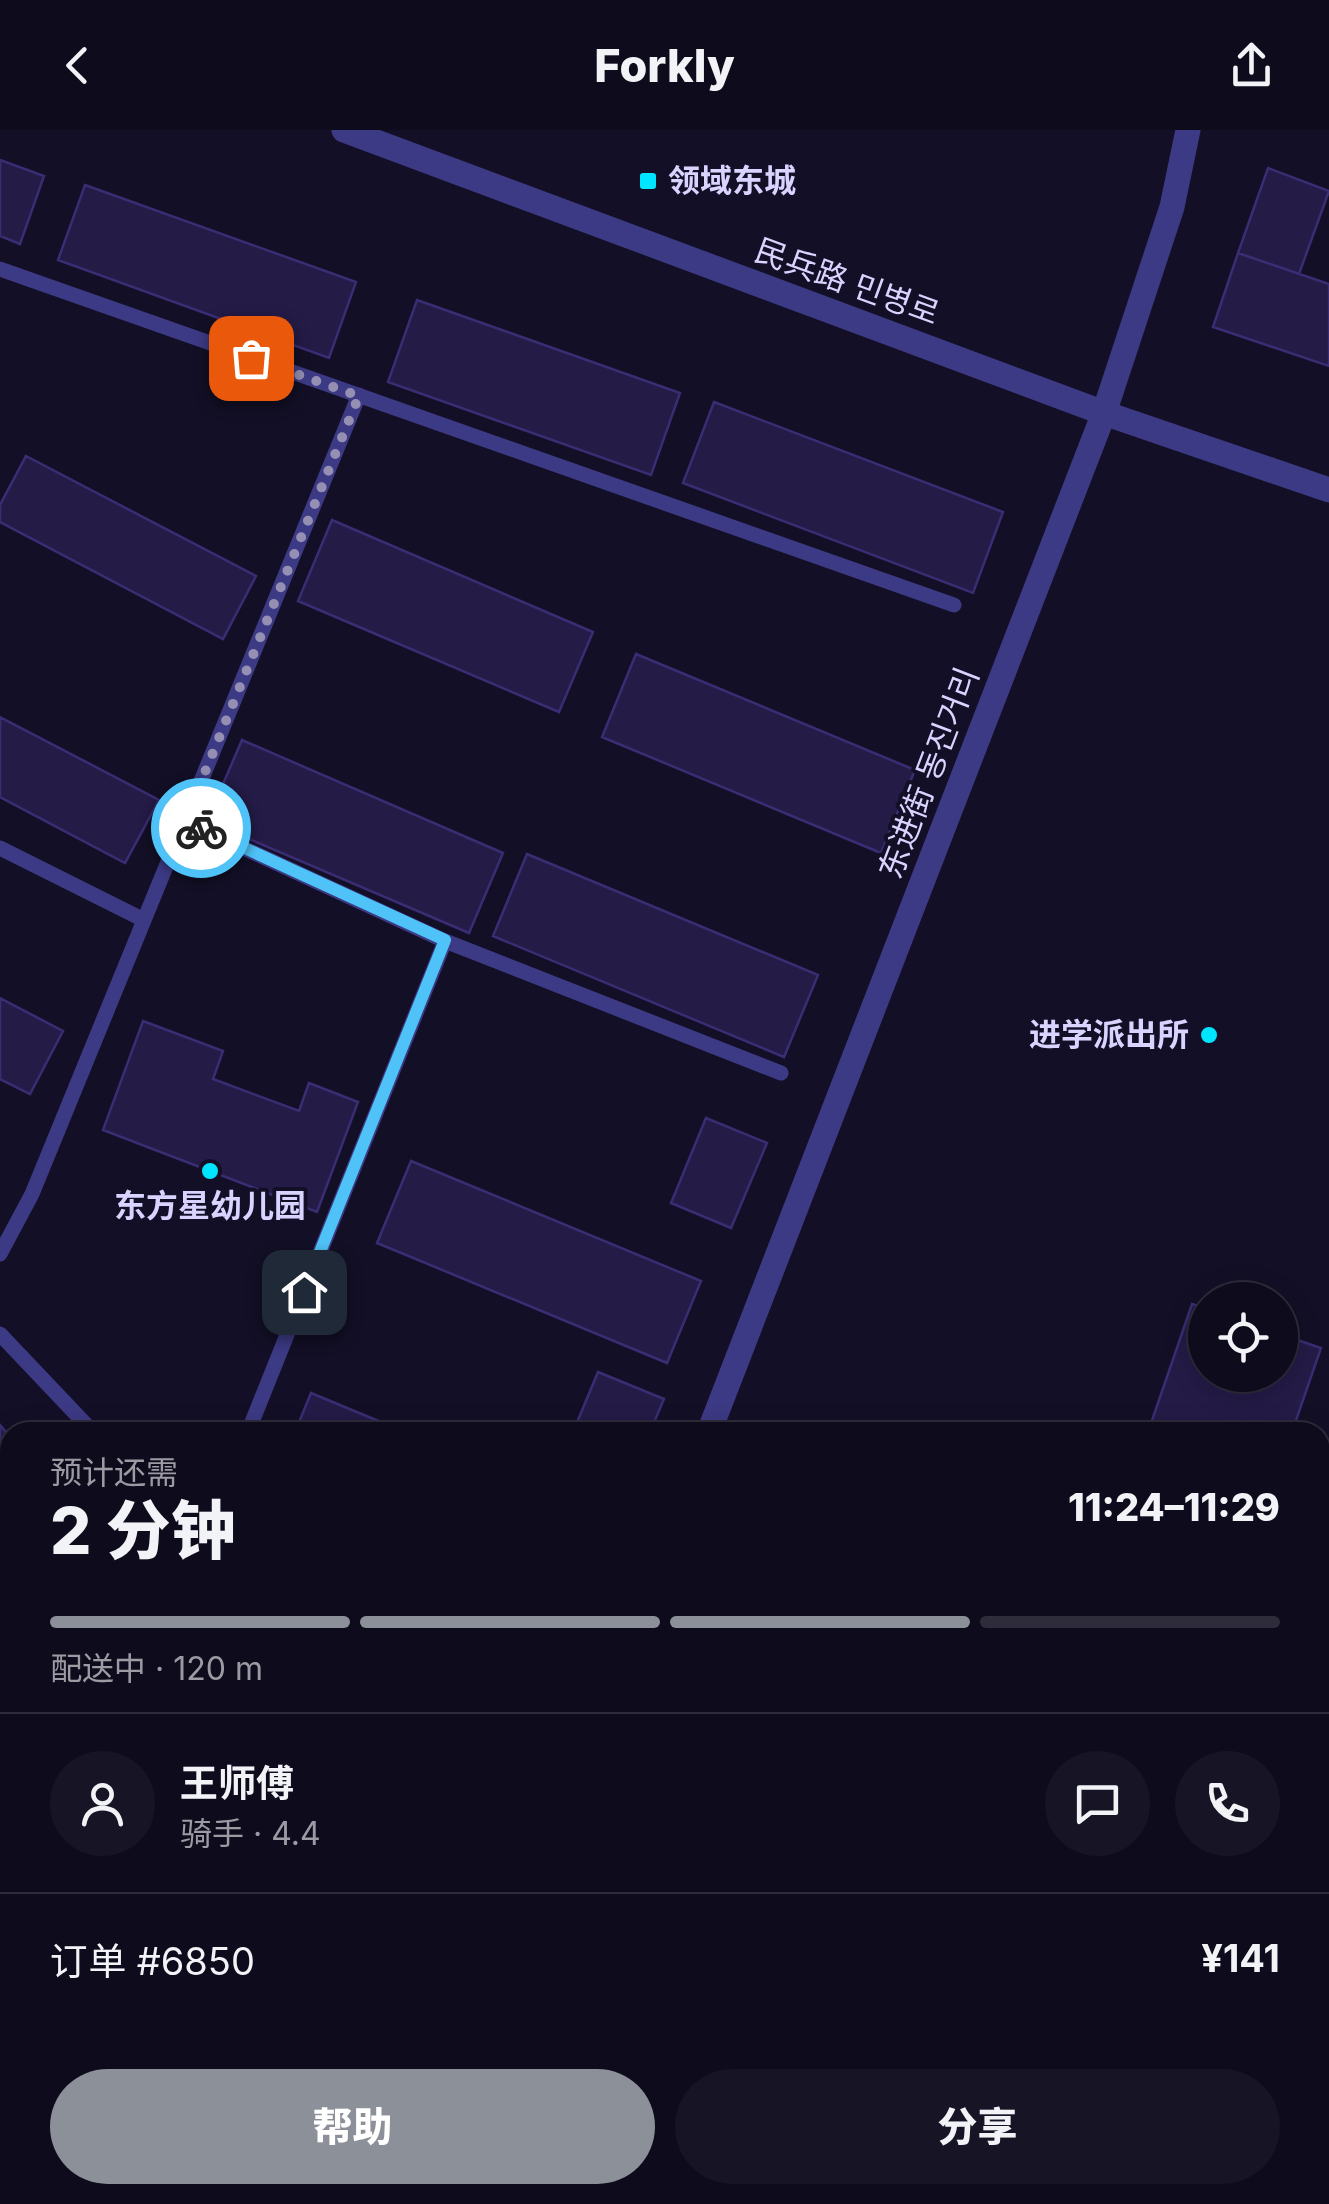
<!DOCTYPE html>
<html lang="zh">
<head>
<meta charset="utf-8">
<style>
  :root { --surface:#0e0b1c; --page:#171425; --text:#f1f3f6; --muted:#9b9ba3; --line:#2e2b3b; --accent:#8c9099 }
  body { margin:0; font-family:Inter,"Noto Sans SC","Noto Sans KR",sans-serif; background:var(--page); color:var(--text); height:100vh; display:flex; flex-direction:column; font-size:38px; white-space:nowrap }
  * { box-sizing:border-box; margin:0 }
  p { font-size:32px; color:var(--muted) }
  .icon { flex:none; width:55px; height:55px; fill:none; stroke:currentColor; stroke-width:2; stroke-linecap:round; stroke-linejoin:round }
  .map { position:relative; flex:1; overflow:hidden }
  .details { position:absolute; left:0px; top:1292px; width:1330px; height:782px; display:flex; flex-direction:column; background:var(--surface); border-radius:30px 30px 0 0; box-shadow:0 5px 25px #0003,0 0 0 2px var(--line) }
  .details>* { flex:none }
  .buttons { position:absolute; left:1188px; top:1152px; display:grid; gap:20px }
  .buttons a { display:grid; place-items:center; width:110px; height:110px; border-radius:50%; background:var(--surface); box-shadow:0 5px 25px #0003,0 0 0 2px var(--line); font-size:50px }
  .pin { position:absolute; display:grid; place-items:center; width:85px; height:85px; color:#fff; margin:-42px; border-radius:20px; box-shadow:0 5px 15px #0006 }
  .courier { position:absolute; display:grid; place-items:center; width:100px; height:100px; margin:-50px; border:8px solid #4fc3f7; border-radius:50%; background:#fff; color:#222; box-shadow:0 2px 12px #0007 }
  .overview em { font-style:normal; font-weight:800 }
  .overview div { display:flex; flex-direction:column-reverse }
  .overview { display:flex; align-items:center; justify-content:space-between; height:170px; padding:0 50px }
  h1 { font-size:65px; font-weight:800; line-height:75px }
  .bar { display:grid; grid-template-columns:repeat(4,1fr); gap:15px 10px; align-content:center; height:120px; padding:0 50px }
  .bar i { height:12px; border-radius:8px; background:var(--line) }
  .bar .selected { background:var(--accent) }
  .bar p { grid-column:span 4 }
  .line { display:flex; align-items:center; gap:25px; padding:0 50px; border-top:2px solid var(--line) }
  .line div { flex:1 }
  .round { display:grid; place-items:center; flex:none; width:105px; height:105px; border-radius:52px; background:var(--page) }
  .button { display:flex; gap:20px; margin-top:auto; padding:20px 50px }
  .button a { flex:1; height:115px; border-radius:60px; background:var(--accent); color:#fff; font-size:40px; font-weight:800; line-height:115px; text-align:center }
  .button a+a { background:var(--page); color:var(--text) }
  header { display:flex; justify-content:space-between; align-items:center; height:130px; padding:0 50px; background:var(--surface); font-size:45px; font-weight:800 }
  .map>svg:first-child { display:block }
</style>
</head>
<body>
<header><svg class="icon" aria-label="back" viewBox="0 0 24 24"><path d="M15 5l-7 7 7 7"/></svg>Forkly<svg class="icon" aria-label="share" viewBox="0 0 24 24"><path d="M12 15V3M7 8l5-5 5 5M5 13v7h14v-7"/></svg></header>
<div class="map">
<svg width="1329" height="2074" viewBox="0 0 1329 2074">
  <rect width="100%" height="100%" fill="#130f26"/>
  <path fill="#241b47" stroke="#3b2d73" stroke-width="2.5" d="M0,30L44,46L20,114L0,106Z
    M1268,38L1329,61L1299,144L1238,123Z
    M85,55L356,152L329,228L58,130Z
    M1238,123L1329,154V236L1213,197Z
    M417,170L680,263L651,345L388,252Z
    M714,272L1003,382L973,463L683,353Z
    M26,326L256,446L223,509L0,392V375Z
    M332,390L593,502L559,582L298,471Z
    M636,524L915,640L881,723L602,607Z
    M0,587L159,670L125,733L0,667Z
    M242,610L503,723L469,803L207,691Z
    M527,724L818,845L784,927L493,806Z
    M0,868L63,901L30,964L0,949Z
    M143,891L223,921L213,949L299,981L309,953L358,972L317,1082L103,1000Z
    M706,988L767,1013L731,1098L671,1073Z
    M411,1031L701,1151L667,1233L377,1113Z
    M1192,1174L1205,1178V1245H1280V1204L1321,1218L1292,1302H1148Z
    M598,1242L664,1269L650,1302H573Z
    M311,1263L405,1302H295Z
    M0,1295L10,1307V1417L0,1405Z
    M1329,1432V1626L1320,1623V1457Z
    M10,1756V1833L0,1828V1777Z
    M1320,1804L1329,1808V1874L1320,1871Z
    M0,1909L10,1914V2028L0,2023Z
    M1320,2045L1329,2048V2074H1219L1194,2065H1320Z
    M501,2065H646L672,2074H498Z"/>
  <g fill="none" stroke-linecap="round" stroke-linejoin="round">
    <path stroke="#3d3a85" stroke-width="15" d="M0,139L954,475
      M185,691L445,811L781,943
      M0,718L144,790
      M0,1124L32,1064L359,265
      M0,1204L93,1302
      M248,1302L445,811
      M0,1694L5,1683
      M1320,1964L1329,1967
      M978,2074L981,2065"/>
    <path stroke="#3d3a85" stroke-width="25" d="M0,1516L10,1528
      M1320,1688L1329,1691"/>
    <path stroke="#3d3a85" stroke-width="25" d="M344,0L1104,283L1329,360
      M709,1302L1104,283L1172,77L1188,0
      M412,2074L415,2065"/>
  </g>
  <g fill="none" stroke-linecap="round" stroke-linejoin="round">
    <path stroke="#948fb3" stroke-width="10" stroke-dasharray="0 18" d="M201,698L185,691L359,266L251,228"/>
    <path stroke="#4fc3f7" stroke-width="12" d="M201,698L445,810L304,1162"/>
  </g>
  <g fill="#00e5ff" stroke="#130f26" stroke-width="4">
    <rect x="638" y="41" width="20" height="20" rx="5"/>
    <circle cx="1209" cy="905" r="10"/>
    <circle cx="210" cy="1041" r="10"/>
  </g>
  <g text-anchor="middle" stroke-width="8" stroke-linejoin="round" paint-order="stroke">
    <g font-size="32" font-weight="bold" fill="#d9d4ff" stroke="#130f26" text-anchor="start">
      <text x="668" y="62">领域东城</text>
      <text x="1189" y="916" text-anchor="end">进学派出所</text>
      <text x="210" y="1087" text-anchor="middle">东方星幼儿园</text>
    </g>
    <g font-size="32" fill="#d9d4ff" stroke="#130f26">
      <text transform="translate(847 152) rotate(20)" y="11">民兵路 민병로</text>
      <text transform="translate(929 643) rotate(-69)" y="11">东进街 동진거리</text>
    </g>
  </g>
</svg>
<div class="buttons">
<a><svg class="icon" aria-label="locate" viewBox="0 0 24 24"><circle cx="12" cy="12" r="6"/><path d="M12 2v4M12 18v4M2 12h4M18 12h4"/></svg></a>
</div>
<div class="pin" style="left:251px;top:228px;background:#ea580c"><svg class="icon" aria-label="bag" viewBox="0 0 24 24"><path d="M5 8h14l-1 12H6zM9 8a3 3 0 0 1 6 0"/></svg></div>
<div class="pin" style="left:304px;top:1162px;background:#1f2937"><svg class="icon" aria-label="home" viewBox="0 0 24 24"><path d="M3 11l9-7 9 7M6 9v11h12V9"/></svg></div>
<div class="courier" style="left:201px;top:698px"><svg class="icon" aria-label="bike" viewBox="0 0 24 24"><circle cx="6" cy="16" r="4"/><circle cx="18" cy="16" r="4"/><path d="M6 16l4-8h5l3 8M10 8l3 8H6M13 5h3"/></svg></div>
<section class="details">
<div class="overview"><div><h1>2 分钟</h1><p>预计还需</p></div><em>11:24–11:29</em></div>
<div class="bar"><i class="selected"></i><i class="selected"></i><i class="selected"></i><i></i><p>配送中 · 120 m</p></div>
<div class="line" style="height:180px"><a class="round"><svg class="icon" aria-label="person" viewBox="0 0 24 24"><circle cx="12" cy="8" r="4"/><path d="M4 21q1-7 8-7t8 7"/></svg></a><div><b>王师傅</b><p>骑手 · 4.4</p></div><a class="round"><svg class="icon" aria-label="chat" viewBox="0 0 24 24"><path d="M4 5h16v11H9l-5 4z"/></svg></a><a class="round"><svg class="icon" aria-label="phone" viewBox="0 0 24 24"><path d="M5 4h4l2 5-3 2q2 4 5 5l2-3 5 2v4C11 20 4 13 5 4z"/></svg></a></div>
<div class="line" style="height:130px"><div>订单 #6850</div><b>¥141</b></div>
<div class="button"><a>帮助</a><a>分享</a></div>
</section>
</div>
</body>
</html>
